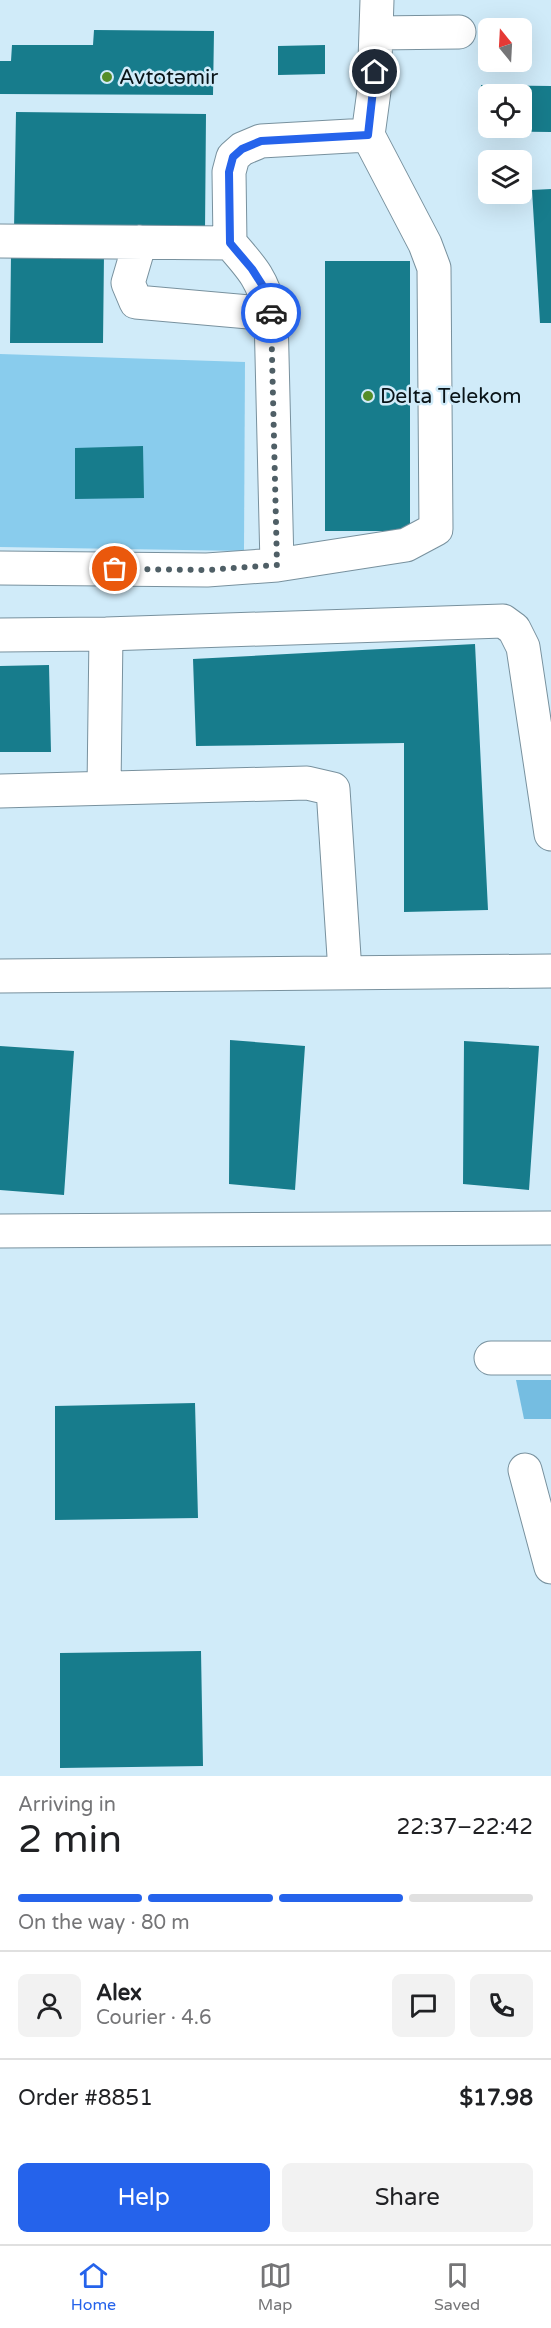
<!DOCTYPE html>
<html lang="en">
<head>
<meta charset="utf-8">
<style>
  :root { --surface:#fff; --page:#f2f2f2; --text:#202124; --muted:#757577; --line:#e0e0e0; --accent:#2563eb }
  body { margin:0; font-family:"Varela Round",sans-serif; background:var(--page); color:var(--text); height:100vh; display:flex; flex-direction:column; font-size:22px; white-space:nowrap }
  * { box-sizing:border-box; margin:0 }
  p { font-size:20px; color:var(--muted) }
  .icon { flex:none; width:33px; height:33px; fill:none; stroke:currentColor; stroke-width:2; stroke-linecap:round; stroke-linejoin:round }
  .map { position:relative; height:1776px; overflow:hidden }
  .details { display:flex; flex-direction:column; background:var(--surface); flex:1 }
  .details>* { flex:none }
  .needle { width:39px; rotate:342deg }
  .tools { position:absolute; left:478px; top:18px; display:grid; gap:12px }
  .tools a { display:grid; place-items:center; width:54px; height:54px; border-radius:9px; background:var(--surface); box-shadow:0 6px 24px #0002; font-size:30px }
  .pin { position:absolute; display:grid; place-items:center; width:51px; height:51px; color:#fff; margin:-26px; border:3px solid #fff; border-radius:50%; box-shadow:0 2px 6px #0007 }
  .courier { position:absolute; display:grid; place-items:center; width:60px; height:60px; margin:-30px; border:4px solid #2563eb; border-radius:50%; background:#fff; color:#222; box-shadow:0 2px 8px #0007 }
  .summary em { font-style:normal; font-weight:600 }
  .summary div { display:flex; flex-direction:column-reverse }
  .summary { display:flex; align-items:center; justify-content:space-between; height:102px; padding:0 18px }
  h1 { font-size:39px; font-weight:600; line-height:45px }
  .bar { display:grid; grid-template-columns:repeat(4,1fr); gap:9px 6px; align-content:center; height:72px; padding:0 18px }
  .bar i { height:8px; border-radius:4px; background:var(--line) }
  .bar .on { background:var(--accent) }
  .bar p { grid-column:span 4 }
  .line { display:flex; align-items:center; gap:15px; padding:0 18px; border-top:2px solid var(--line) }
  .line div { flex:1 }
  .round { display:grid; place-items:center; flex:none; width:63px; height:63px; border-radius:9px; background:var(--page) }
  .primary-button { display:flex; gap:12px; margin-top:auto; padding:12px 18px }
  .primary-button a { flex:1; height:69px; border-radius:9px; background:var(--accent); color:#fff; font-size:24px; font-weight:600; line-height:69px; text-align:center }
  .primary-button a+a { background:var(--page); color:var(--text) }
  .tab-bar { display:flex; justify-content:space-around; align-items:center; height:84px; border-top:2px solid var(--line); background:var(--surface); font-size:16px; color:var(--muted) }
  .tab-bar a { display:grid; justify-items:center; gap:3px }
  .tab-bar .on { color:var(--accent) }
  .map>svg:first-child { display:block }
</style>
</head>
<body>
<div class="map">
<svg width="551" height="1776" viewBox="0 0 551 1776">
  <rect width="100%" height="100%" fill="#d0ebf9"/>
  <path fill="#89cced" d="M0,354L245,362L244,551L0,547Z"/>
  <path fill="#75bde1" d="M516,1380H551V1419H524Z"/>
  <path fill="#177c8c" fill-rule="evenodd" d="M94,30L214,31L213,95L0,94V61H11L12,45H93Z
    M325,45V74L278,75V46Z
    M481,85L551,86V132L480,131ZM489,94H522V128H489Z
    M16,112L206,114L205,231L14,230Z
    M551,189V323H540L532,190Z
    M11,254H104L103,343H10Z
    M325,261H410V531H325Z
    M143,446L144,498L75,499V448Z
    M475,644L488,910L404,912V743L196,746L193,659Z
    M49,665L51,752H0V666Z
    M230,1040L305,1046L295,1190L229,1184Z
    M464,1041L539,1046L529,1190L463,1184Z
    M0,1046L74,1051L64,1195L0,1190Z
    M195,1403L198,1518L55,1520V1406Z
    M201,1651L203,1766L60,1768V1653Z"/>
  <g fill="none" stroke-linecap="round" stroke-linejoin="round">
    <g stroke="#78919e" stroke-width="35">
      <path id="minor" d="M376,33L459,32
        M0,241L230,243L229,172L233,157L242,149L261,141L368,135
        M140,242L128,283L136,302L271,314
        M230,243C253,269 263,280 271,314L277,565
        M0,568L207,570L277,565L406,545L436,529L434,268L425,244L368,135L374,91L377,0
        M0,635L106,634L503,621L514,629L523,647L551,834
        M104,788L106,634
        M0,791L307,783L333,789L345,972
        M0,976L551,971
        M0,1231L551,1228
        M491,1358H551
        M525,1470L551,1567"/>
    </g>
    <use href="#minor" stroke="#fff" stroke-width="33"/>
  </g>
  <g fill="none" stroke-linecap="round" stroke-linejoin="round">
    <path stroke="#4f5f66" stroke-width="6" stroke-dasharray="0 10.8" d="M115,569L207,570L277,565L271,313"/>
    <path stroke="#2563eb" stroke-width="8" d="M271,313L266,291L252,269L230,243L229,172L233,157L242,149L261,141L368,135L375,72"/>
  </g>
  <g fill="#558d29" stroke="#d0ebf9" stroke-width="2">
    <circle cx="107" cy="77" r="6"/>
    <circle cx="368" cy="396" r="6"/>
  </g>
  <g text-anchor="middle" stroke-width="5" stroke-linejoin="round" paint-order="stroke">
    <g font-size="21" fill="#091317" stroke="#d0ebf9" text-anchor="start">
      <text x="119" y="84">Avtotəmir</text>
      <text x="380" y="403">Delta Telekom</text>
    </g>
  </g>
</svg>
<div class="tools">
<a><svg class="needle" viewBox="-14 -14 28 28"><path d="M0-13l5 13h-10z" fill="#e53935"/><path d="M0 13l5-13h-10z" fill="#757577"/></svg></a>
<a><svg class="icon" aria-label="locate" viewBox="0 0 24 24"><circle cx="12" cy="12" r="6"/><path d="M12 2v4M12 18v4M2 12h4M18 12h4"/></svg></a>
<a><svg class="icon" aria-label="layers" viewBox="0 0 24 24"><path d="M12 4l9 5-9 5-9-5zM3 14l9 5 9-5"/></svg></a>
</div>
<div class="pin" style="left:115px;top:569px;background:#ea580c"><svg class="icon" aria-label="bag" viewBox="0 0 24 24"><path d="M5 8h14l-1 12H6zM9 8a3 3 0 0 1 6 0"/></svg></div>
<div class="pin" style="left:375px;top:72px;background:#1f2937"><svg class="icon" aria-label="home" viewBox="0 0 24 24"><path d="M3 11l9-7 9 7M6 9v11h12V9"/></svg></div>
<div class="courier" style="left:271px;top:313px"><svg class="icon" aria-label="car" viewBox="0 0 24 24"><path d="M5 17H2v-5l4-1 3-4h7l3 4 3 1v5h-3M9 17h6M6 11h13"/><circle cx="7" cy="17" r="2"/><circle cx="17" cy="17" r="2"/></svg></div>
</div>
<section class="details">
<div class="summary"><div><h1>2 min</h1><p>Arriving in</p></div><em>22:37–22:42</em></div>
<div class="bar"><i class="on"></i><i class="on"></i><i class="on"></i><i></i><p>On the way · 80 m</p></div>
<div class="line" style="height:108px"><a class="round"><svg class="icon" aria-label="person" viewBox="0 0 24 24"><circle cx="12" cy="8" r="4"/><path d="M4 21q1-7 8-7t8 7"/></svg></a><div><b>Alex</b><p>Courier · 4.6</p></div><a class="round"><svg class="icon" aria-label="chat" viewBox="0 0 24 24"><path d="M4 5h16v11H9l-5 4z"/></svg></a><a class="round"><svg class="icon" aria-label="phone" viewBox="0 0 24 24"><path d="M5 4h4l2 5-3 2q2 4 5 5l2-3 5 2v4C11 20 4 13 5 4z"/></svg></a></div>
<div class="line" style="height:78px"><div>Order #8851</div><b>$17.98</b></div>
<div class="primary-button"><a>Help</a><a>Share</a></div>
</section>
<nav class="tab-bar">
<a class="on"><svg class="icon" aria-label="home" viewBox="0 0 24 24"><path d="M3 11l9-7 9 7M6 9v11h12V9"/></svg>Home</a>
<a><svg class="icon" aria-label="map" viewBox="0 0 24 24"><path d="M3 6l6-2 6 2 6-2v14l-6 2-6-2-6 2zM9 4v14M15 6v14"/></svg>Map</a>
<a><svg class="icon" aria-label="saved" viewBox="0 0 24 24"><path d="M7 4h10v16l-5-4-5 4z"/></svg>Saved</a>
</nav>
</body>
</html>
